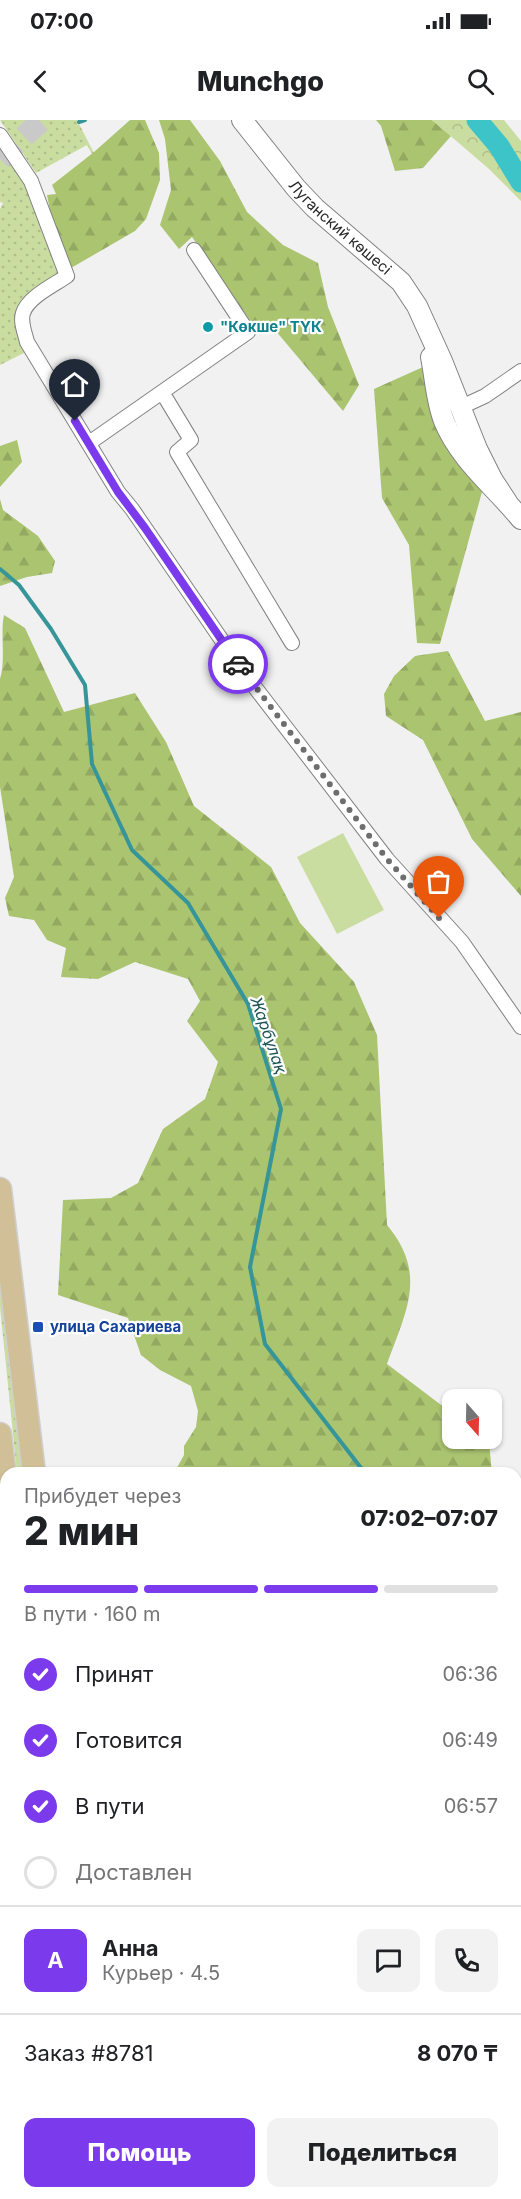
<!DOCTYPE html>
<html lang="ru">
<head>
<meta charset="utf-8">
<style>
  :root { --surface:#fff; --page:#f2f2f2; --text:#202124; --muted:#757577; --line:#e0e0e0; --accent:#7c3aed }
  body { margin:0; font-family:Inter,sans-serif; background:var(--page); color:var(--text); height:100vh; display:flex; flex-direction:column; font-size:22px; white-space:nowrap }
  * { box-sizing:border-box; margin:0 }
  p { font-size:20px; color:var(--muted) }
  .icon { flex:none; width:33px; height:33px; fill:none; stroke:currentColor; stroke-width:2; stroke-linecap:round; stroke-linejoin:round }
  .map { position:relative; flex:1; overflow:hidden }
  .side { position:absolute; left:0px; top:1347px; width:522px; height:732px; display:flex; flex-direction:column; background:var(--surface); border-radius:18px 18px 0 0; box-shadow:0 2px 4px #0004 }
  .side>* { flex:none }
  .needle { width:39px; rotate:160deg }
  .controls { position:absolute; left:442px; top:1269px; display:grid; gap:12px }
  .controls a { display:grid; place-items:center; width:60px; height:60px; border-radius:12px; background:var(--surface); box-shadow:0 2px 4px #0004; font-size:30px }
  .pin { position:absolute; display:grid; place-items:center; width:51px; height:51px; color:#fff; margin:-62px -26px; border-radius:50% 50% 50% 0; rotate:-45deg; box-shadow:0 0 6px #0007 }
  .pin .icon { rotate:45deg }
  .courier { position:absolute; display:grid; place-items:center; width:60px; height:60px; margin:-30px; border:4px solid #7c3aed; border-radius:50%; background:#fff; color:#222; box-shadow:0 2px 8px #0007 }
  .head em { font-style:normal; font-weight:800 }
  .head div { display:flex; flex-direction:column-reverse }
  .head { display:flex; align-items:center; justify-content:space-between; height:102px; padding:0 24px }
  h1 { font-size:39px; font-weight:800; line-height:45px }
  .bar { display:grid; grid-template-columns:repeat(4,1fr); gap:9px 6px; align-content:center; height:72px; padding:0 24px }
  .bar i { height:8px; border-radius:4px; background:var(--line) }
  .bar .active { background:var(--accent) }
  .bar p { grid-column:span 4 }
  .line { display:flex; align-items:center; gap:15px; padding:0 24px; border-top:2px solid var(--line) }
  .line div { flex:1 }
  .round { display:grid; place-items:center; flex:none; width:63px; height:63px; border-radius:12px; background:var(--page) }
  ol { padding:0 24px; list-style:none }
  li { display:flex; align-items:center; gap:18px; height:66px }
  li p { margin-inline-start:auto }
  li .icon { padding:6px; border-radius:50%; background:var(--accent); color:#fff; stroke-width:4 }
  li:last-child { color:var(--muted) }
  li i { width:33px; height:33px; border:3px solid var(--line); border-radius:50% }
  .action { display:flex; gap:12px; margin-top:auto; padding:12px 24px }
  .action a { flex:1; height:69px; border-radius:12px; background:var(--accent); color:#fff; font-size:24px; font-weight:800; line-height:69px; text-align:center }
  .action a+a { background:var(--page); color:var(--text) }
  .status { display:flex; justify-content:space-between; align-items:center; height:42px; padding:0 30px; background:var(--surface); direction:ltr }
  .status svg { height:16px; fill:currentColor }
  header { display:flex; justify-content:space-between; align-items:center; height:78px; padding:0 24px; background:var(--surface); font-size:27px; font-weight:800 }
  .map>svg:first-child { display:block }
</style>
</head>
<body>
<div class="status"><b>07:00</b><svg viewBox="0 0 49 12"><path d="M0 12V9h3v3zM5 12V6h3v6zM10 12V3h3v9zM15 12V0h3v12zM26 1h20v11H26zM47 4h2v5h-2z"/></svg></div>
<header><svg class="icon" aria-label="back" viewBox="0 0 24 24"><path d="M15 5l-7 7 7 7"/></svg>Munchgo<svg class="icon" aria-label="search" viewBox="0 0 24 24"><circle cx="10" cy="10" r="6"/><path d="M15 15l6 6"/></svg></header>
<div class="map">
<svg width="521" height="2079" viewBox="0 0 521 2079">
  <defs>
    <pattern id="grass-dots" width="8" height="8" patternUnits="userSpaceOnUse" patternTransform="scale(1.5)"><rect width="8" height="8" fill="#cadda0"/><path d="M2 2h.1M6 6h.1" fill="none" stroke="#aebe8a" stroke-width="1.8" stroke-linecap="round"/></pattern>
    <pattern id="forest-firs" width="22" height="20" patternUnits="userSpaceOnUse" patternTransform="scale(1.5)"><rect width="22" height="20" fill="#abc470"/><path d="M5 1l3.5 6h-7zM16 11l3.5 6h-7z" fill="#93a861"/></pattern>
    <pattern id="park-crowns" width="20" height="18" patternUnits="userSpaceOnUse" patternTransform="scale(1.5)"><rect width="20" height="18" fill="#cadda0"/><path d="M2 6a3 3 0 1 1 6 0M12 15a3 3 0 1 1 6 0" fill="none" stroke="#aebe8a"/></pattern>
  </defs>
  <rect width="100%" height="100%" fill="#f1f1f2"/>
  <path fill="url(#grass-dots)" d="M0,0H77L94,33L92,34L87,25L36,53Z
    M0,20L21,48L67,156L23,193L27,222L24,233L0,245V89L3,83L0,82Z
    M0,1146L25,1353H17L0,1187Z"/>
  <path fill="url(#forest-firs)" d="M130,0H145L159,33L160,60L146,99L135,111L71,148L52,101L47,75L56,74L52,65L94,32Z
    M159,0H190L220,41L247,92L283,125L318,143L328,187L359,265L343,291L270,204L256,209L192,117L179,129L160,105L171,70L165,19Z
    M376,0H432L451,16L423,48L395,51L381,6Z
    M423,247L437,308L482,372L440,524L417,523L409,425L382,378L374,269Z
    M17,320L22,342L0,367V326Z
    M0,379L3,390L38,416L55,441L52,453L27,457L0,466Z
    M4,495L25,508L64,592L135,573L166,622L194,686L271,747L300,803L354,862L377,915L387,1105C428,1154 406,1191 387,1244L453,1294V1318L484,1319L489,1322L492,1353H174L184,1335V1326L196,1307L198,1291L191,1266L160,1250L141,1235L128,1198L58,1175L63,1080L111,1078L138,1063L163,1009L205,979L218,942L187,901L200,881L188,859L135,842L98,859L61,857L66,828L47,820L34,800L9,796L5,778L14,757L0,667V559C6,540 0,514 4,495Z
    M448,531L485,601L521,592V776L472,719L423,620L386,596L384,574L394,556L415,536Z
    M516,1437L521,1448V1679L516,1666Z"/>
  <path fill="url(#park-crowns)" d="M432,0H504L521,21V81L489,49Z"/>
  <path fill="#cadda0" d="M343,713L384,790L337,814L297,737Z"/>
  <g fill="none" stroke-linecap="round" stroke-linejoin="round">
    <path stroke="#369598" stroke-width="4" d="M79,2L85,0
      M0,449L19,465L51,509L85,565L92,644L132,730L188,783L248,884L281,989L250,1147L265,1224L365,1353
      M516,1593L521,1602"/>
    <path stroke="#3cc4c9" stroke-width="21" d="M477,0L499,26L521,62"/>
    <path stroke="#c9c9c9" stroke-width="22" stroke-dasharray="22 11" stroke-linecap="butt" d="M0,39L42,0"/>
    <g stroke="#828283" stroke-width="16">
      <path id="street" d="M0,15L31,61L67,156C54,165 28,177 23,193C20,202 25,213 27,222L118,372L132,389L247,557L387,739L462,822L521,907
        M162,272L191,320L177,332L292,523
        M459,288L485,276L521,251
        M89,323L248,212L194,130
        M107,2079L108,2073"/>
    </g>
    <g stroke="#828283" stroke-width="22">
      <g id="secondary">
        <path id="s1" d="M242,0L296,68L315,88L401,162L417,186L442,241L477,329L492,359L507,382"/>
        <path d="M431,237C435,257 436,281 444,301C460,340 495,367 521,399"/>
      </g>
    </g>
    <g stroke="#cfcfcf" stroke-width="25">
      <path id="primary" d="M0,1069L34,1353
        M0,1314L6,1365
        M0,1757L6,1717
        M0,1931L6,1899"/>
    </g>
    <use href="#street" stroke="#fff" stroke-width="14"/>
    <use href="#secondary" stroke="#fff" stroke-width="20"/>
    <use href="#primary" stroke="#d1c097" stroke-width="22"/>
  </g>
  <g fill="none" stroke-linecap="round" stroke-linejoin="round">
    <path stroke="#6e6e6e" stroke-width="6" stroke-dasharray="0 10.8" d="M238,544L387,739L439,798"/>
    <path stroke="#7c3aed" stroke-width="8" d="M75,301L118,372L145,408L238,544"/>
  </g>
  <circle fill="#0f9aa8" stroke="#fff" stroke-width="2" cx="208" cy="207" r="6"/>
  <rect fill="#1a4fb4" stroke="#fff" stroke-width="2" x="32" y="1201" width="12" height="12" rx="3"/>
  <g text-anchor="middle" stroke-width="4.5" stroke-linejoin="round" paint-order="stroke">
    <g font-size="15" fill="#272727" stroke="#fff">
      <text dy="5" stroke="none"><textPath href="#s1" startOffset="146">Луганский көшесі</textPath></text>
    </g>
    <g font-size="15" font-weight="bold" fill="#0d838f" stroke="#fff" text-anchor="start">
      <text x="220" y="212">"Көкше" ТҮК</text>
    </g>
    <g font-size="15" font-weight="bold" fill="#164399" stroke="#fff" text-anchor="start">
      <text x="50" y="1212">улица Сахариева</text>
    </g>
    <g font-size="16" font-style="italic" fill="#1d5557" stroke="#fff">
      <text transform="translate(269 915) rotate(71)" y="6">Жарбұлақ</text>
    </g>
  </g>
</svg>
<div class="controls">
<a><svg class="needle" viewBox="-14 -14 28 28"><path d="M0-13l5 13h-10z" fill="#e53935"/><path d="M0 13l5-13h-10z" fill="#757577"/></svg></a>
</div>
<div class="pin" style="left:439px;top:798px;background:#ea580c"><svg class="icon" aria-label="bag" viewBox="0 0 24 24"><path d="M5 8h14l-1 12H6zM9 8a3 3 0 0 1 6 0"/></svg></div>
<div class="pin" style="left:75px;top:301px;background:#1f2937"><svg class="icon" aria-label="home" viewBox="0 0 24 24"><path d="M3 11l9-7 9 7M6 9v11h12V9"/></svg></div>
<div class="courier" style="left:238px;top:544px"><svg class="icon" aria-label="car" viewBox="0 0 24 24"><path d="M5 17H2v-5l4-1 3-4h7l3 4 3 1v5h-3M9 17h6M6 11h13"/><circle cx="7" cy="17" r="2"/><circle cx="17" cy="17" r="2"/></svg></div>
<section class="side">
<div class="head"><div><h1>2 мин</h1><p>Прибудет через</p></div><em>07:02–07:07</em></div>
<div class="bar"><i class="active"></i><i class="active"></i><i class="active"></i><i></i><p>В пути · 160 m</p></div>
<ol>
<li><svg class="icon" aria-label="check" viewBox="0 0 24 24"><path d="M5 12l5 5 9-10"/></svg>Принят<p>06:36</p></li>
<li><svg class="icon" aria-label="check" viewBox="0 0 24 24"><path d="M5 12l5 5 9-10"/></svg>Готовится<p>06:49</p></li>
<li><svg class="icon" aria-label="check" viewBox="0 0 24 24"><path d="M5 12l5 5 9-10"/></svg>В пути<p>06:57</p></li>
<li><i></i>Доставлен</li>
</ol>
<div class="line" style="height:108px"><b class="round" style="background:var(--accent);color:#fff">А</b><div><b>Анна</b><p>Курьер · 4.5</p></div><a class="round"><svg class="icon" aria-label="chat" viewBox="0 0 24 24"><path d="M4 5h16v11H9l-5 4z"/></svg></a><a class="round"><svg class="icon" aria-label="phone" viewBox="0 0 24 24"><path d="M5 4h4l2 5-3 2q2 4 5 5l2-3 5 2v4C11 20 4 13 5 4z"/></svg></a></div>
<div class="line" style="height:78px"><div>Заказ #8781</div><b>8 070 ₸</b></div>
<div class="action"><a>Помощь</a><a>Поделиться</a></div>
</section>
</div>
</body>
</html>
